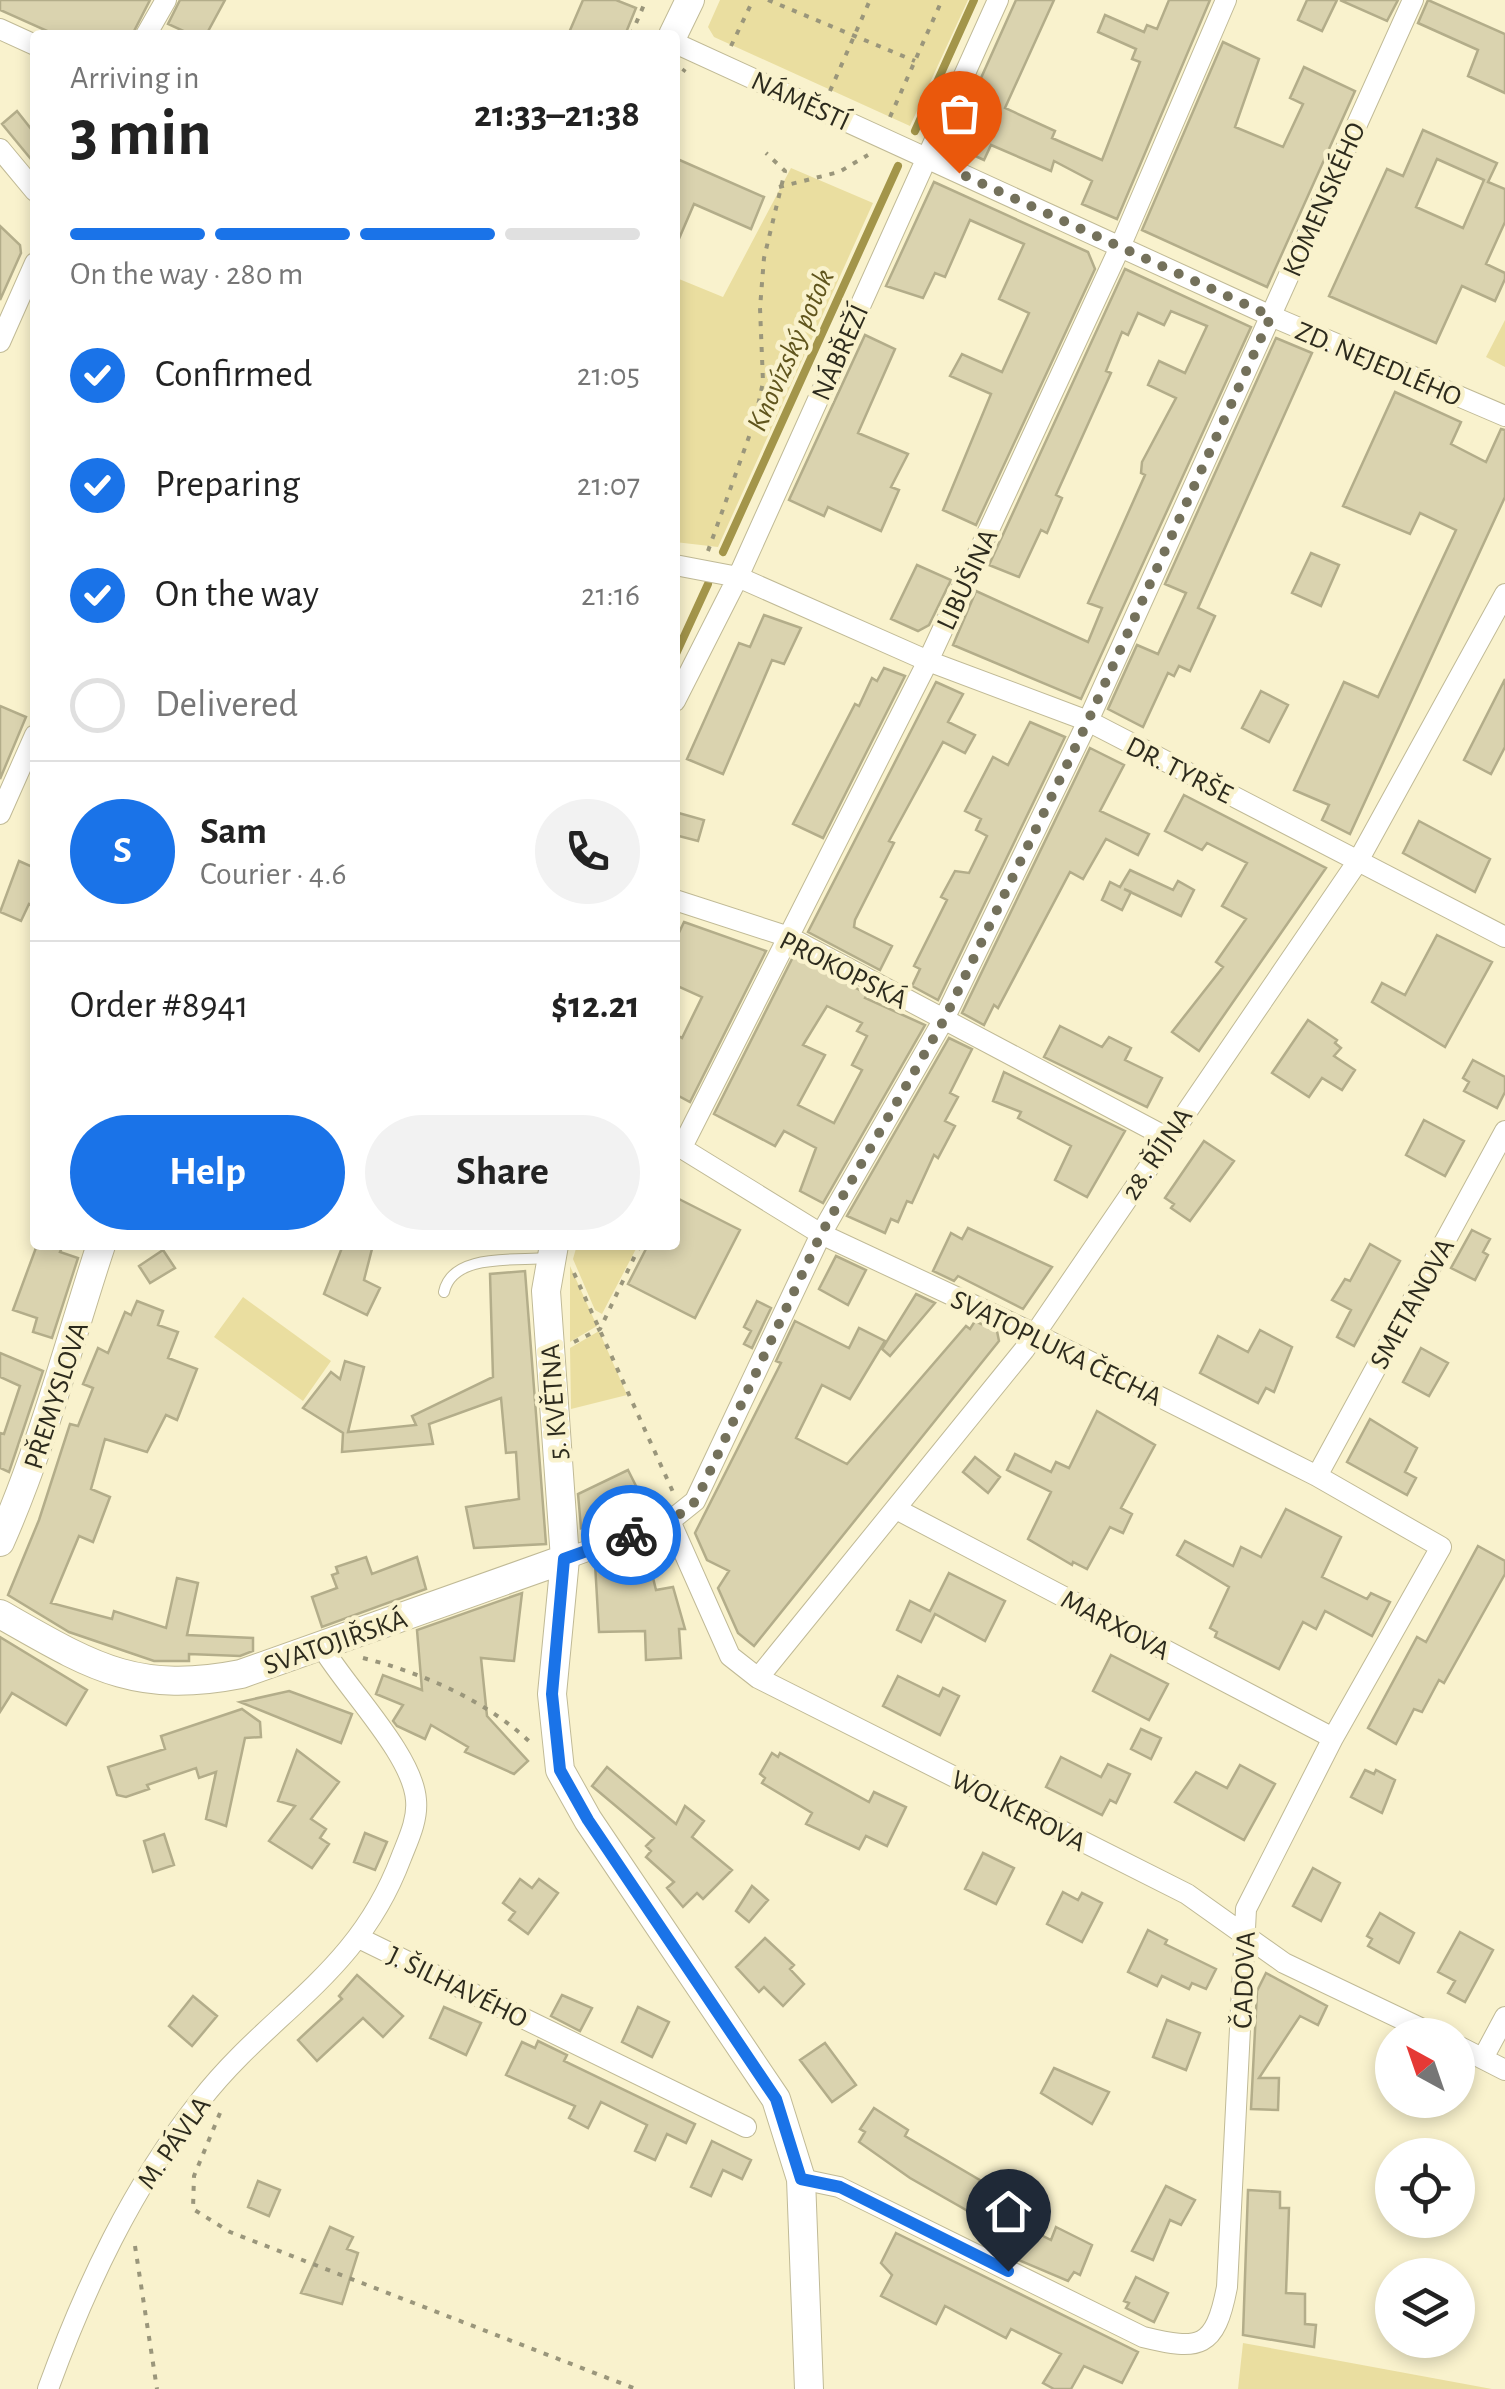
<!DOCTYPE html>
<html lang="en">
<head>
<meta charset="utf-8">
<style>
  :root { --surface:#fff; --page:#f2f2f2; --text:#222; --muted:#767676; --line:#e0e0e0; --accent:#1a73e8 }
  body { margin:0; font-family:"Alegreya Sans",sans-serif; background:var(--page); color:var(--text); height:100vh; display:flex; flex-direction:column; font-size:38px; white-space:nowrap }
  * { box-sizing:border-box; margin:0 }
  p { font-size:32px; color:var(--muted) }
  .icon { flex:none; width:55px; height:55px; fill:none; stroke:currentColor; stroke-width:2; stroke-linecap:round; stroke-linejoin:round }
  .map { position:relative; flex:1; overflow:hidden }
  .side { position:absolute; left:30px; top:30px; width:650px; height:1220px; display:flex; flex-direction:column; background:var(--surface); border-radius:10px; box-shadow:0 5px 15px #0003 }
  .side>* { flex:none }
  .needle { width:65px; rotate:320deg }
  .tools { position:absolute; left:1375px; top:2018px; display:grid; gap:20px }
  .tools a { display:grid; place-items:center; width:100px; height:100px; border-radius:50%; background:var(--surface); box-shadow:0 5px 15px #0003; font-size:50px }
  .pin { position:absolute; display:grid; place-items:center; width:85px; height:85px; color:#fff; margin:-102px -42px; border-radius:50% 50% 50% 0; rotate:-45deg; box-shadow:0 0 10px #0007 }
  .pin .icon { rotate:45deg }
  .courier { position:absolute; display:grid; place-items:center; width:100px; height:100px; margin:-50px; border:8px solid #1a73e8; border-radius:50%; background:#fff; color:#222; box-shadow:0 2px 12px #0007 }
  .head em { font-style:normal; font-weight:700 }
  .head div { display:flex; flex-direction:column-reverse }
  .head { display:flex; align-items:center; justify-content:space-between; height:170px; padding:0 40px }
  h1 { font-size:65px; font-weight:700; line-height:75px }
  .bar { display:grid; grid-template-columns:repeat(4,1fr); gap:15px 10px; align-content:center; height:120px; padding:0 40px }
  .bar i { height:12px; border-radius:8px; background:var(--line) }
  .bar .active { background:var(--accent) }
  .bar p { grid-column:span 4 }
  .line { display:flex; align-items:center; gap:25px; padding:0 40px; border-top:2px solid var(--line) }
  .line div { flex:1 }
  .round { display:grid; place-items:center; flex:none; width:105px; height:105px; border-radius:52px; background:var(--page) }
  ol { padding:0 40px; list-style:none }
  li { display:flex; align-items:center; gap:30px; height:110px }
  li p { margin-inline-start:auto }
  li .icon { padding:10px; border-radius:50%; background:var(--accent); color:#fff; stroke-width:4 }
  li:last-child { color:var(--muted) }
  li i { width:55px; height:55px; border:5px solid var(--line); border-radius:50% }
  .cta { display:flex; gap:20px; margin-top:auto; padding:20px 40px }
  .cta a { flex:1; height:115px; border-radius:60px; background:var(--accent); color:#fff; font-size:40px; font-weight:700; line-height:115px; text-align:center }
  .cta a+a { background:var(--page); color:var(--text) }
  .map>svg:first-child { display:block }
</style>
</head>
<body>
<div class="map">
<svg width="1505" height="2389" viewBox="0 0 1505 2389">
  <rect width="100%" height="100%" fill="#f9f2cd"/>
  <path fill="#eadea0" d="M720,0H968L910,126L714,37L708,27Z
    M791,168L873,203L718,547L675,542V289L679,279L723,297Z
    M1505,320V367L1486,357Z
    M577,1245H638L602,1314L595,1310L573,1259Z
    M570,1266L597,1326L570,1342Z
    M243,1297L331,1361L303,1401L214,1337Z
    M599,1331L627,1395L571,1409L570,1348Z
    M1243,2343L1492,2389H1238Z"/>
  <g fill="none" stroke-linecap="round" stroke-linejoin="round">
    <path stroke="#a3954a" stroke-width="8" d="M915,131L974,0
      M723,552L898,166
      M675,656L708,584"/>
  </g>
  <path fill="#dad3af" stroke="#b3ad8a" stroke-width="2.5" fill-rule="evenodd" d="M0,0H150L132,35H56L0,10Z
    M180,0H225L206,35H192L168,24Z
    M583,0H616L636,8L625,35H568Z
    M1016,0H1054L1005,108L1055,131L1052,138L1102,160L1140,62L1132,59L1136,49L1098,32L1105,15L1144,32L1147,25L1157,29L1169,0H1210L1117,219L1082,204L1092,181L1054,161L1051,171L991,145L984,160L951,145Z
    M1307,0H1337L1322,31L1298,20Z
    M1340,0H1398L1387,21Z
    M1428,0L1505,34V93L1468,76L1478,50L1418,23Z
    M1223,42L1259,59L1235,127L1283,147L1303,104L1290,98L1304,67L1355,91L1267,287L1142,230Z
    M17,111L35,134V164L2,124Z
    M1423,130L1497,163L1488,182L1505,189V222L1486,264L1505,273V279L1495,301L1462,286L1436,343L1329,296L1387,169L1403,176ZM1437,159L1484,180L1463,228L1416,207Z
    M675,158L764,197L751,229L694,204L675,248Z
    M934,182L1088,252L1095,269L976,525L943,510L991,394L950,376L962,354L1002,372L1029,313L999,299L1024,244L970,220L945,277L935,273L923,298L886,286Z
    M0,226L20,245L21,253L0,300Z
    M1125,269L1251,327L1081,699L953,645L976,591L1088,642L1102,608L1088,603L1145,475L1141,473L1142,462L1176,398L1148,385L1159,361L1185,373L1207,326L1171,311L1164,325L1138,313L1128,335L1122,332L1106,371L1111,373L1056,495L1062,498L1047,533L1041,530L1019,577L989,565Z
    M865,335L895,349L858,433L908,454L891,487L899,490L881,531L828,507L824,516L789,500Z
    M1276,338L1312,353L1198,608L1215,616L1190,671L1179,666L1174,676L1168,673L1143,727L1108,709L1137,645L1158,654L1186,593L1165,584Z
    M1395,392L1461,422L1451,444L1486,462L1501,429L1505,430V497L1350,834L1322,820L1329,805L1294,790L1344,682L1378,697L1456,530L1420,513L1410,534L1343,506Z
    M1311,553L1339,565L1321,606L1292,593Z
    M917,565L951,580L929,625L918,631L891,619Z
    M764,615L801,628L784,664L772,660L723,774L687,759L739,643L750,647Z
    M884,668L905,676L823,838L793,824L855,704L859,706L872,678L877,681Z
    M1505,679V747L1491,774L1464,760Z
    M936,682L963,694L948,722L975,735L965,753L943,742L889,841L894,843L855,920L854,927L892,946L880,970L808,932Z
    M1261,691L1288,705L1269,742L1242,728Z
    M0,706L26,717L0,779Z
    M1030,722L1065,737L938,1000L912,986L920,969L914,966L947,900L941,897L955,871L969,873L987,836L976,830L981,819L965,811L993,757L1008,765Z
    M1090,748L1124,765L1100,811L1149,834L1138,855L1106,839L1083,879L1070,872L998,1008L994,1005L984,1025L962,1013Z
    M1184,795L1326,868L1199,1051L1172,1032L1223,967L1216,962L1246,919L1222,906L1247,863L1207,843L1202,850L1165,831Z
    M675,812L704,820L698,841L675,835Z
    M1419,821L1490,859L1475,892L1403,853Z
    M19,861L35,868V907L29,904L21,921L0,912Z
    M1130,870L1173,890L1178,881L1194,890L1181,916L1124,889L1131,892L1122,910L1102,900L1110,882L1120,887Z
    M684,922L766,951L690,1102L675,1094V1034L682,1038L702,997L675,985V941Z
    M1437,935L1492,962L1445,1047L1372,1002L1382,983L1405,995Z
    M794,955L867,994L865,998L925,1025L823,1203L800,1191L816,1148L784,1131L775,1146L714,1114ZM827,1006L862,1023L857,1031L867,1036L852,1065L862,1070L834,1123L798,1105L825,1055L803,1045Z
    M1308,1020L1337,1040L1335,1043L1341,1048L1334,1056L1355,1070L1342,1090L1322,1078L1309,1097L1272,1073Z
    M1060,1026L1102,1047L1109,1037L1131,1048L1125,1060L1162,1078L1147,1107L1044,1057Z
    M949,1038L972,1049L950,1093L958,1097L945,1121L955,1126L938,1158L934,1155L912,1203L907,1201L898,1222L891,1219L885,1233L847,1216Z
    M1473,1060L1505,1077V1092L1497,1108L1464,1091L1469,1082L1463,1078Z
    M1004,1072L1125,1131L1087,1197L1055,1180L1071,1146L1018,1118L1021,1112L993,1101Z
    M1424,1120L1464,1141L1445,1176L1406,1155Z
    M1204,1141L1234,1161L1190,1221L1171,1208L1174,1204L1165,1198Z
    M675,1197L740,1230L695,1318L628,1284L648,1245H675Z
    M968,1228L1052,1267L1023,1309L958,1276L954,1281L933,1271L951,1233L962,1239Z
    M1472,1230L1490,1239L1483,1252L1488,1255L1475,1280L1451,1268Z
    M1370,1244L1400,1261L1354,1346L1337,1337L1351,1310L1332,1300L1345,1279L1350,1281Z
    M37,1245H63L60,1252L78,1258L52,1338L33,1332L37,1318L13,1310Z
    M343,1245H373L364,1280L380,1288L367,1315L324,1294Z
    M163,1250L175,1268L150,1283L139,1266Z
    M836,1256L866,1270L848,1305L819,1289Z
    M525,1271L546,1544L474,1548L466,1507L519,1499L516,1452L506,1453L501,1398L429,1424L433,1444L342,1452L343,1433L303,1408L331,1372L340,1379L345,1361L364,1367L348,1432L416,1425L412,1416L493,1377L490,1274Z
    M916,1294L935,1303L890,1356L882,1349Z
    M137,1301L163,1311L158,1325L178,1332L168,1358L197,1369L177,1420L166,1415L147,1452L105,1439L91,1489L110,1497L93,1542L79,1536L51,1603L112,1619L114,1611L166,1628L177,1578L198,1583L187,1635L253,1638V1651L240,1656L189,1654V1661H154L69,1632L8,1595L39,1520L70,1424L78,1426L93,1388L83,1384L98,1348L108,1353L125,1312L131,1315Z
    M757,1301L771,1308L752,1348L744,1344L751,1331L744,1327Z
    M795,1321L849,1348L859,1328L885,1341L850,1399L822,1385L796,1438L847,1464L966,1326L970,1329L975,1321L997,1331L999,1341L754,1646L738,1633L718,1588L729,1571L707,1560L695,1533L781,1363L776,1361Z
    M1260,1330L1292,1347L1274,1392L1266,1388L1258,1403L1200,1373L1218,1336L1248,1352Z
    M1421,1348L1448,1363L1429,1396L1403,1382Z
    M0,1353L43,1371L9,1472L0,1468V1433L4,1434L20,1386L0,1377Z
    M1097,1411L1155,1445L1121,1508L1132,1514L1123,1533L1110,1527L1087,1569L1073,1562L1072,1565L1028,1539L1051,1492L1007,1470L1015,1454L1051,1472L1056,1462L1069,1468Z
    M1370,1419L1417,1448L1405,1472L1416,1478L1407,1495L1347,1462Z
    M975,1457L1000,1477L988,1493L963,1472Z
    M628,1470L642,1498L581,1528L578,1494Z
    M1286,1509L1341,1537L1322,1577L1367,1599L1371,1593L1390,1602L1372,1636L1325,1611L1316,1629L1303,1622L1279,1669L1215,1637L1217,1632L1210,1628L1229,1587L1177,1555L1185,1541L1233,1566L1241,1547L1261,1557Z
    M645,1545L656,1590L673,1587L685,1629H679L681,1658L646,1660L645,1631L599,1632L595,1563Z
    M1478,1546L1505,1561V1574L1444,1683L1439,1680L1422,1712L1414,1709L1396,1744L1368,1728L1417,1637L1426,1642Z
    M366,1557L372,1574L417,1557L426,1589L322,1627L312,1597L337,1588L332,1575L338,1573L336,1567Z
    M949,1573L1005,1601L985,1641L935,1614L921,1642L897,1630L910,1601L930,1611Z
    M522,1593L514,1661L481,1658L487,1716L528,1761L514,1774L465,1752L468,1747L431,1725L425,1739L397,1726L393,1721L403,1705L376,1694L383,1675L422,1690L417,1630Z
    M0,1637L87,1690L66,1725L12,1693L0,1712Z
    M1111,1655L1168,1684L1149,1720L1093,1691Z
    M898,1676L939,1696L943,1688L959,1696L940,1735L883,1706Z
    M289,1691L352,1714L341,1743L240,1702Z
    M242,1709L260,1722L261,1737L245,1738L226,1826L206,1819L216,1772L199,1778L196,1768L147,1785L149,1789L126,1797L117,1795L108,1767L165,1749L161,1736Z
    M1141,1729L1161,1738L1151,1759L1131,1749Z
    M297,1750L339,1782L311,1819L326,1829L320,1838L329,1844L312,1868L269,1841L295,1806L278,1801Z
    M772,1753L778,1757L780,1753L869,1802L874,1792L906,1807L887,1846L866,1836L859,1849L806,1824L812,1813L762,1783L765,1778L760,1774Z
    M1061,1757L1101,1777L1108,1764L1130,1774L1116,1803L1110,1800L1102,1815L1046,1787Z
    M1240,1765L1275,1784L1244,1840L1175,1802L1196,1772L1227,1788Z
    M607,1767L676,1824L685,1806L704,1821L692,1837L732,1870L703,1899L697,1893L683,1907L667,1888L674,1882L646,1857L651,1851L646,1846L654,1838L592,1786Z
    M1365,1770L1374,1774L1376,1770L1395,1780L1382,1813L1351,1797Z
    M365,1833L387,1842L375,1870L354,1862Z
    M164,1834L174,1865L153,1872L144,1841Z
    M983,1853L1014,1868L996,1904L965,1889Z
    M1313,1868L1340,1883L1321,1921L1293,1906Z
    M520,1879L532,1888L539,1879L558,1893L528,1934L509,1920L515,1912L503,1903Z
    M752,1886L768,1900L749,1922L736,1911Z
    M1063,1892L1078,1900L1082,1893L1102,1903L1082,1942L1047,1924Z
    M1380,1913L1414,1933L1399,1963L1368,1946L1372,1939L1367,1936Z
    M1148,1930L1167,1940L1165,1944L1216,1969L1206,1989L1192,1983L1189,1989L1162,1976L1157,1986L1128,1972Z
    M1460,1932L1493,1950L1465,2002L1448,1993L1455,1981L1438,1972Z
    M765,1938L794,1965L790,1969L804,1984L783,2006L764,1987L759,1992L736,1967Z
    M1266,1973L1327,2006L1318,2025L1300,2016L1259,2078H1279L1278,2110L1251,2109L1257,1991Z
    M357,1975L403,2016L383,2037L363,2018L317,2061L298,2040L342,1999L339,1996Z
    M562,1995L592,2008L580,2031L551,2016Z
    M193,1996L217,2016L192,2046L169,2026Z
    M444,2007L481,2023L466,2055L430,2038Z
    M638,2007L669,2022L652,2057L622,2042Z
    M1167,2020L1200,2033L1186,2070L1153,2057Z
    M538,2041L567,2055L564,2061L695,2124L686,2143L667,2134L655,2160L635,2151L647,2125L601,2102L588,2128L569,2118L575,2106L506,2075L522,2042L535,2048Z
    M825,2043L856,2085L832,2102L800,2060Z
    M1054,2068L1109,2092L1092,2124L1041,2093Z
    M874,2108L908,2130L905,2136L1012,2199L996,2227L910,2178L859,2142L865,2132L860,2129Z
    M712,2141L751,2160L742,2179L723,2170L711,2196L691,2187Z
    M258,2181L280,2190L269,2216L248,2207Z
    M1166,2186L1195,2200L1181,2225L1170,2220L1153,2260L1132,2251Z
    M1248,2190L1280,2192V2208H1289L1286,2293L1305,2294V2324L1316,2325L1314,2347L1243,2335Z
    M330,2227L353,2237L347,2249L358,2253L342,2304L301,2293Z
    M1056,2227L1092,2245L1080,2275L1074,2272L1068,2281L1016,2259L1031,2230L1051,2240Z
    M896,2233L1138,2352L1122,2383L1084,2366L1071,2389H1054L1043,2383L1061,2354L1011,2329L1006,2338L945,2306L936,2324L881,2296L892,2275L881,2263Z
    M1136,2277L1168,2293L1154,2322L1126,2308L1129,2303L1124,2301Z"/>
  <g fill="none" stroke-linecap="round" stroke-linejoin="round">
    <g stroke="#c0ba96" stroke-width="12">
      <path id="lane" d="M444,1292C452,1253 515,1261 547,1258"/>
    </g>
    <g stroke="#c0ba96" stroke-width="22">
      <path id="street" d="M0,29L35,45
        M146,35L166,0
        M675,43L1271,316L1505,416
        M0,149L35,191
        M0,342L35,263
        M675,565L738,577L928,661L1088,721L1505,937
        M675,701L738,577L998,0
        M0,814L35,735
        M675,900L789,937L1166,1137
        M675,1144L821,1234L1033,1333L1317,1476L1441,1547L1333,1738L1246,1909L1227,2287C1215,2349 1200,2351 1143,2337L839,2187L801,2179
        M682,1147L928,661L1120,247L1226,0
        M1317,1476L1505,1131
        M898,1510L1333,1738
        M670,1521L730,1656L758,1678L1187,1894L1284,1963L1435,2035
        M565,1559L670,1521L695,1501L821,1234L944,1019L1088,721L1413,0
        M758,1678L1024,1350L1358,861L1505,594
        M361,1939L746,2127
        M1458,2046L1505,2070
        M1483,2058L1505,2017
        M48,2389C85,2287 132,2187 200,2101C271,2010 357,1975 401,1858C408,1840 418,1820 416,1800C413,1755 347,1689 322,1647"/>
    </g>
    <g stroke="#c0ba96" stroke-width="30">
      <path id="secondary" d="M673,35L690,0
        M554,1245L546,1291L565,1559L552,1694L560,1770L588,1820L776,2099L801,2179L809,2389
        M0,1542C43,1445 68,1345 101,1245
        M0,1614C90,1665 134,1695 241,1674L565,1559"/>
    </g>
    <path stroke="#9a967b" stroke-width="4" stroke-dasharray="5 8" stroke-linecap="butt" d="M768,0L915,61
      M631,35L646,0
      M731,46L753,0
      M675,82L685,69
      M830,91L870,0
      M890,117L942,0
      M779,187L839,172L868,155
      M708,551L755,420L763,382L760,308L764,258L785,171L766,153
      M574,1273L673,1492
      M574,1342L600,1329L640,1245
      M363,1658C423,1673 487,1701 531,1743
      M220,2113L194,2176L193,2209L230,2232L636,2389
      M135,2246L157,2389"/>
    <use href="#lane" stroke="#fff" stroke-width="10"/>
    <use href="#street" stroke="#fff" stroke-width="20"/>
    <use href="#secondary" stroke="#fff" stroke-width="28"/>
  </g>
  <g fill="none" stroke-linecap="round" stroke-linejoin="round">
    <path stroke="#74715b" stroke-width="10" stroke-dasharray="0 18" d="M631,1535L670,1522L696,1501L821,1234L944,1020L1088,721L1271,316L959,173"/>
    <path stroke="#1a73e8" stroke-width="12" d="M631,1535L564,1559L552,1694L560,1770L588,1820L776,2099L801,2179L840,2187L1008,2271"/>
  </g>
  <g text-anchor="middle" stroke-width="9" stroke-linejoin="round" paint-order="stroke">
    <g font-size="28" fill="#2d2b1d" stroke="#f9f2cd">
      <text transform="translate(801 100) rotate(25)" y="10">NÁMĚSTÍ</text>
      <text transform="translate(1323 199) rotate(-66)" y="10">KOMENSKÉHO</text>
      <text transform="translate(839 352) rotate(-66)" y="10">NÁBŘEŽÍ</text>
      <text transform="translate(1379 363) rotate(23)" y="10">ZD. NEJEDLÉHO</text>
      <text transform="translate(966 579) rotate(-65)" y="10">LIBUŠINA</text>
      <text transform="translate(1180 769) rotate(27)" y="10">DR. TYRŠE</text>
      <text transform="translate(844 969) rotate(27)" y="10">PROKOPSKÁ</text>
      <text transform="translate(1156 1153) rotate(-56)" y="10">28. ŘÍJNA</text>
      <text transform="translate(1411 1303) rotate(-61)" y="10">SMETANOVA</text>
      <text transform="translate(1057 1347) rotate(26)" y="10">SVATOPLUKA ČECHA</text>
      <text transform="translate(55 1395) rotate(-72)" y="10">PŘEMYSLOVA</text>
      <text transform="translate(553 1402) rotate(-94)" y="10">5. KVĚTNA</text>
      <text transform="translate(1116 1624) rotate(28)" y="10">MARXOVA</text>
      <text transform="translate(335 1641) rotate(-19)" y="10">SVATOJIŘSKÁ</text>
      <text transform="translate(1019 1810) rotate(27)" y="10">WOLKEROVA</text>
      <text transform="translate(1243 1980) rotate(-88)" y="10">ČADOVA</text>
      <text transform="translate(458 1986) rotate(26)" y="10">J. ŠILHAVÉHO</text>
      <text transform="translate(173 2142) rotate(-55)" y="10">M. PÁVLA</text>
    </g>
    <g font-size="30" font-style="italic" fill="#60551d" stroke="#f9f2cd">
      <text transform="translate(790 350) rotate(-66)" y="10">Knovízský potok</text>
    </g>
  </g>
</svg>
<div class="tools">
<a><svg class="needle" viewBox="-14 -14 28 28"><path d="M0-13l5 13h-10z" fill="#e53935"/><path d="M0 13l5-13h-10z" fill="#767676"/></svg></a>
<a><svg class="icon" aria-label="locate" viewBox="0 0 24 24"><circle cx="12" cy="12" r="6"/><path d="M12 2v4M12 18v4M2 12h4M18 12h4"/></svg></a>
<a><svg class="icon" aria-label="layers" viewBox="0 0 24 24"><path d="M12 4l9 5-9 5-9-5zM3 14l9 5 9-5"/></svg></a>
</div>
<div class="pin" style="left:959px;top:173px;background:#ea580c"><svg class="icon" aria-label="bag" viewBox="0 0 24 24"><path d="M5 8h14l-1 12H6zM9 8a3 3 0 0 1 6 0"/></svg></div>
<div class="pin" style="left:1008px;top:2271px;background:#1f2937"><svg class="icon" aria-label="home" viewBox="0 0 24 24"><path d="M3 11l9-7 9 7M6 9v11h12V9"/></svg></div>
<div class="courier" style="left:631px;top:1535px"><svg class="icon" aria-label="bike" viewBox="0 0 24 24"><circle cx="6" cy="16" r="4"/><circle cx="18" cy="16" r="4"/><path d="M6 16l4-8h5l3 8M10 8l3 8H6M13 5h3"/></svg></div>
<section class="side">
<div class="head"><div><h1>3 min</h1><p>Arriving in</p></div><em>21:33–21:38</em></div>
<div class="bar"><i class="active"></i><i class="active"></i><i class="active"></i><i></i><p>On the way · 280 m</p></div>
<ol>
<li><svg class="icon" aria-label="check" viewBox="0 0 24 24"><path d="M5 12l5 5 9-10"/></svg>Confirmed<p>21:05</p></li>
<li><svg class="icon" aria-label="check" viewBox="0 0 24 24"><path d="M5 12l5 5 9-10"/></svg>Preparing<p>21:07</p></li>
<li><svg class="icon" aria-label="check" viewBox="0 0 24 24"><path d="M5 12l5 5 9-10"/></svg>On the way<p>21:16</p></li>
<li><i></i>Delivered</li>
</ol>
<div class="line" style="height:180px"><b class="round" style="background:var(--accent);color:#fff">S</b><div><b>Sam</b><p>Courier · 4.6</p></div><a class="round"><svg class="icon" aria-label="phone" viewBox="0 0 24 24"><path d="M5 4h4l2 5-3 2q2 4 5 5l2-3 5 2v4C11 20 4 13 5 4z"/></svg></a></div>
<div class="line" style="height:130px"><div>Order #8941</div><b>$12.21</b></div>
<div class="cta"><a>Help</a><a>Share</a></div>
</section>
</div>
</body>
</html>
